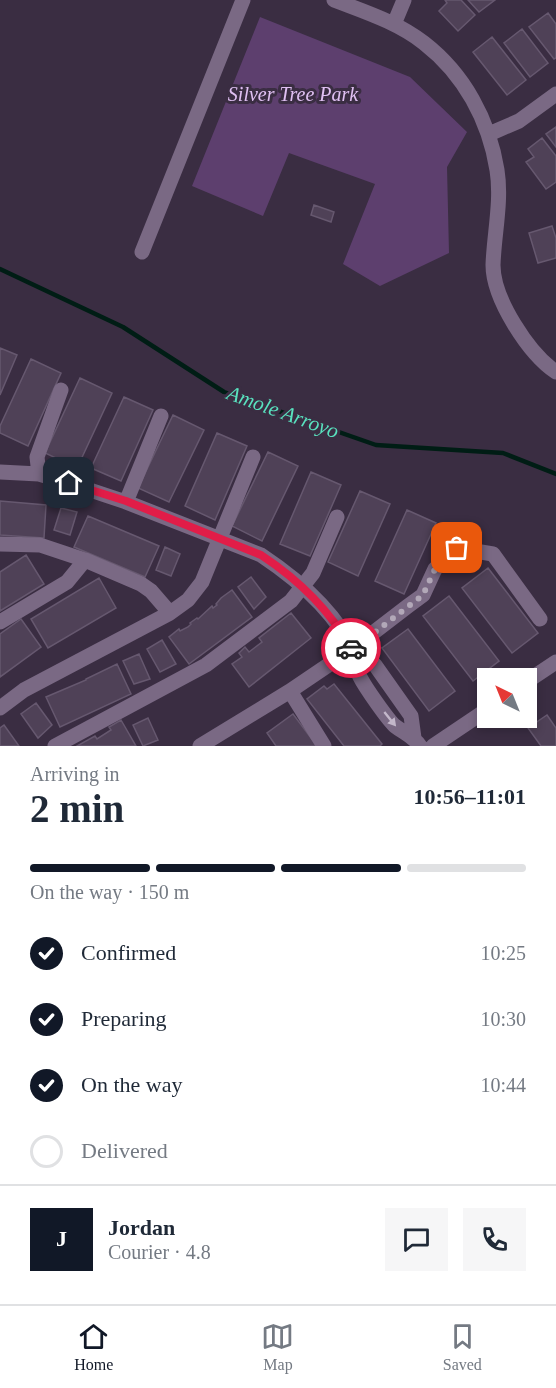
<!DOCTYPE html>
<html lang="en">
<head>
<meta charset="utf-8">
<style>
  :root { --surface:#fff; --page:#f6f6f7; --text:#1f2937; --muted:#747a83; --line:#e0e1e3; --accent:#111827 }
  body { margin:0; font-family:Georgia,serif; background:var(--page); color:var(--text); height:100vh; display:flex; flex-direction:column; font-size:22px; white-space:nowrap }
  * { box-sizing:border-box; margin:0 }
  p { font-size:20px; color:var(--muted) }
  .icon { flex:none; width:33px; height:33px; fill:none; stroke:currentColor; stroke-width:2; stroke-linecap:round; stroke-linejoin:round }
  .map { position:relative; height:746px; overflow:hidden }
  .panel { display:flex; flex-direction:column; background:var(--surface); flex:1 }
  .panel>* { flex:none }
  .needle { width:39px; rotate:317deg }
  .tools { position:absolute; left:477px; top:668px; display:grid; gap:12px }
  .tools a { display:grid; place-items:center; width:60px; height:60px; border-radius:0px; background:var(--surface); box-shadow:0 3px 9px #0003; font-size:30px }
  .pin { position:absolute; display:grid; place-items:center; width:51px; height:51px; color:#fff; margin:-26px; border-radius:12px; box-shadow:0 3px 9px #0006 }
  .courier { position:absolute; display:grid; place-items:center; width:60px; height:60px; margin:-30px; border:4px solid #e11d48; border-radius:50%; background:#fff; color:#222; box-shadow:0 2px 8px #0007 }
  .head em { font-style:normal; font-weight:700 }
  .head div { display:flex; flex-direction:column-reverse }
  .head { display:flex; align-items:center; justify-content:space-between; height:102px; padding:0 30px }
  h1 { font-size:39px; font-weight:700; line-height:45px }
  .bar { display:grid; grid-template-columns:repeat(4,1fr); gap:9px 6px; align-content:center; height:72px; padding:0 30px }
  .bar i { height:8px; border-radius:4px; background:var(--line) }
  .bar .on { background:var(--accent) }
  .bar p { grid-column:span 4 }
  .line { display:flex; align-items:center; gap:15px; padding:0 30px; border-top:2px solid var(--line) }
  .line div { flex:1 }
  .round { display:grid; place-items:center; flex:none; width:63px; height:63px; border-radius:0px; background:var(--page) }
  ol { padding:0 30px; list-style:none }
  li { display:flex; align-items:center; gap:18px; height:66px }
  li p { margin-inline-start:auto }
  li .icon { padding:6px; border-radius:50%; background:var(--accent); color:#fff; stroke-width:4 }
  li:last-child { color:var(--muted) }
  li i { width:33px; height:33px; border:3px solid var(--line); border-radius:50% }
  .dock { display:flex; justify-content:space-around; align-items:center; height:84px; border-top:2px solid var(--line); background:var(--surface); font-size:16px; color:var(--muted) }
  .dock a { display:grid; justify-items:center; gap:3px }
  .dock .on { color:var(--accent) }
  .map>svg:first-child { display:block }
</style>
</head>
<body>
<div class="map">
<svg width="556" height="746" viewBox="0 0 556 746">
  <rect width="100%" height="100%" fill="#3a2d42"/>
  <path fill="#5d3f6e" d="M260,17L410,77L467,132L447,167L449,253L380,286L343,264L375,184L289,153L263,216L192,186Z"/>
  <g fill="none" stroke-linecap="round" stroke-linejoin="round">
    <path stroke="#001d15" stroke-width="4.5" d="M0,269L123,327L224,392L376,445L503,453L556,474"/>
  </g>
  <path fill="#4f4157" stroke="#66586f" stroke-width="1.5" d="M445,0H461L475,15L458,31L439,11L447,3Z
    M468,0H495L479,12Z
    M548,13L556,24V58L554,59L529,27Z
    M522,29L548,63L530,77L504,43Z
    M492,37L526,80L507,95L473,52Z
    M556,127V147L546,134Z
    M542,138L556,156V182L546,189L526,162L534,157L528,149Z
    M314,205L334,212L331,222L311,215Z
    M552,226L556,238V258L538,263L529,233Z
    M0,348L17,355L0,395Z
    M31,359L61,373L28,446L0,433V426Z
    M80,378L112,393L77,468L45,453Z
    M124,397L153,410L121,481L91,468Z
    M173,415L204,430L169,502L138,488Z
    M217,433L247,446L215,520L185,506Z
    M268,452L298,466L262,541L232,526Z
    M311,472L341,485L310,556L280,544Z
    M360,491L390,504L358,576L328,562Z
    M0,501L46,505L44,538L0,535Z
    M61,508L77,512L70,535L54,530Z
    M407,510L436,523L404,594L375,581Z
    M88,516L159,546L145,577L74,547Z
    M165,547L180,554L171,576L156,570Z
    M26,555L44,584L0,611V572Z
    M488,568L538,633L512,653L462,588Z
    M251,577L266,597L254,609L238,587Z
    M99,578L116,608L48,648L31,619Z
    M232,590L252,617L189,664L169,637L179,629L180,631L188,627L191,624L190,623L197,618L198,619L212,606L213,608L217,605L216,604L221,598Z
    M449,596L499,661L473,681L423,616Z
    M291,613L311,638L249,687L232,664L242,657L239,653L245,647L249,652L262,642L259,638Z
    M21,619L41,647L0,677V634Z
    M408,629L455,691L429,711L382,648Z
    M162,640L176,664L160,672L147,649Z
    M139,654L150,679L134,684L123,661Z
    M117,664L131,694L60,727L46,697L86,680V679Z
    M334,684L382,744L380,746H344L307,699L324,686L327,689Z
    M36,703L52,725L38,738L21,714Z
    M293,714L317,746H276L267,733Z
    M547,715L556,728V746H541L528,728Z
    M148,718L158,740L143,746L133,725Z
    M121,720L136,746H77L95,736L97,739L111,730L109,727Z
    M4,725L19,746H0V728Z"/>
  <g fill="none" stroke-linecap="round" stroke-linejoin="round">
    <path stroke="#7a6984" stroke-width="15" d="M334,0C365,12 397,22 424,43C464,74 489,120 497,170C502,201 494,234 493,265C493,299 529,354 556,372
      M394,24L404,0
      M489,134L519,121L556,94
      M142,252L243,0
      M0,472L39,474L69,483L126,502L261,555C297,579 338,614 355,655C358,662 357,671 360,677C365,687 388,720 395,726C404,733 413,736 420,746
      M39,474L37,457L61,390
      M126,502L161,416
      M0,544L40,545L85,560L141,584L151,591L170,613
      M0,622L67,582L85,560
      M356,656L375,665L411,716L414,738
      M526,682L556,662
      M290,691L324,746
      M0,708L24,690L170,613L188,600L202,582L253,457
      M55,746L206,665L291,601L313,573L337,517
      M200,746L290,691L352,649L408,606L423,595L435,569L457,548L493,554L540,619
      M433,746L488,709"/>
  </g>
  <defs><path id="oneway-solid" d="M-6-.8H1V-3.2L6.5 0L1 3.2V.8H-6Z" transform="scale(1.5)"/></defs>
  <use fill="#c3b7ca" href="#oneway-solid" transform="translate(390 719) rotate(51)"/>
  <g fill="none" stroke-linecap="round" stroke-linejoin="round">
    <path stroke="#b2a8b8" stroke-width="6" stroke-dasharray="0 10.8" d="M351,648L352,650L423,595L435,569L457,548"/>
    <path stroke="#e11d48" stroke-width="8" d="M69,483L126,501L261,555C299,580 329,609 351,648"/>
  </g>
  <g text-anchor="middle" stroke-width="6" stroke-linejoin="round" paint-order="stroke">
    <g font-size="20" font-style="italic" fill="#e0c0f3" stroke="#3a2d42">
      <text x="293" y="101">Silver Tree Park</text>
    </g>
    <g font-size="21" font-style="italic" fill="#59e1be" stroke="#3a2d42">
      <text transform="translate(283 412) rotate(20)" y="7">Amole Arroyo</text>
    </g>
  </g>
</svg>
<div class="tools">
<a><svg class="needle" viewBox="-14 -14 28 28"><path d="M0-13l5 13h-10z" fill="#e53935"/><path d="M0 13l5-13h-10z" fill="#747a83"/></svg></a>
</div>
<div class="pin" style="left:457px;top:548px;background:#ea580c"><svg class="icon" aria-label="bag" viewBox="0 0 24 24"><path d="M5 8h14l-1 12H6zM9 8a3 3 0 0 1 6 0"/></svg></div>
<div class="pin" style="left:69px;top:483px;background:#1f2937"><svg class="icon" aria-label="home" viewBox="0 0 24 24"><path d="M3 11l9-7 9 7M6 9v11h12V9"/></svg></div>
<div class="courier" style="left:351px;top:648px"><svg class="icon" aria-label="car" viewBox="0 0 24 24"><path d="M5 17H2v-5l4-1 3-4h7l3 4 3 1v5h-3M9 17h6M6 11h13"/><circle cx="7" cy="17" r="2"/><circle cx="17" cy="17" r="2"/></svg></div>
</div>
<section class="panel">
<div class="head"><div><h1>2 min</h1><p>Arriving in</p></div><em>10:56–11:01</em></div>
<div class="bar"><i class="on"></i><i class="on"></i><i class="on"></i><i></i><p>On the way · 150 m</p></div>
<ol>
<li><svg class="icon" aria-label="check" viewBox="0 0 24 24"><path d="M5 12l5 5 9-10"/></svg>Confirmed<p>10:25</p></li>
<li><svg class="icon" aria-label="check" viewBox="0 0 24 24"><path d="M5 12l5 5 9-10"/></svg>Preparing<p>10:30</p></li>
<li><svg class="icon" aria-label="check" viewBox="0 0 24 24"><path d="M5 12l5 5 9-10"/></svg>On the way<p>10:44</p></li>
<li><i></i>Delivered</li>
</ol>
<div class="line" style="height:108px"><b class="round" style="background:var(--accent);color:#fff">J</b><div><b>Jordan</b><p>Courier · 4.8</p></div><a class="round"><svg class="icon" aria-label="chat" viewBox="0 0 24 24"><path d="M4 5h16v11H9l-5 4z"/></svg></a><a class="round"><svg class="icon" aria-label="phone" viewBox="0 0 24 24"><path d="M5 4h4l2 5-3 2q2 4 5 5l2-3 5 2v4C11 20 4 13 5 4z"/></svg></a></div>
</section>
<nav class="dock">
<a class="on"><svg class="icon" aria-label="home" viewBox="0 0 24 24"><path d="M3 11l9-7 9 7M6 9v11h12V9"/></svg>Home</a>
<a><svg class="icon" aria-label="map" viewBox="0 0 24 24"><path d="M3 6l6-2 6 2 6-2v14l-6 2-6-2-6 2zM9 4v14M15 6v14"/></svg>Map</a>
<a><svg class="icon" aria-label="saved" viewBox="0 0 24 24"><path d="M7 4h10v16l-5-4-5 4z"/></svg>Saved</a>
</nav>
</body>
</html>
